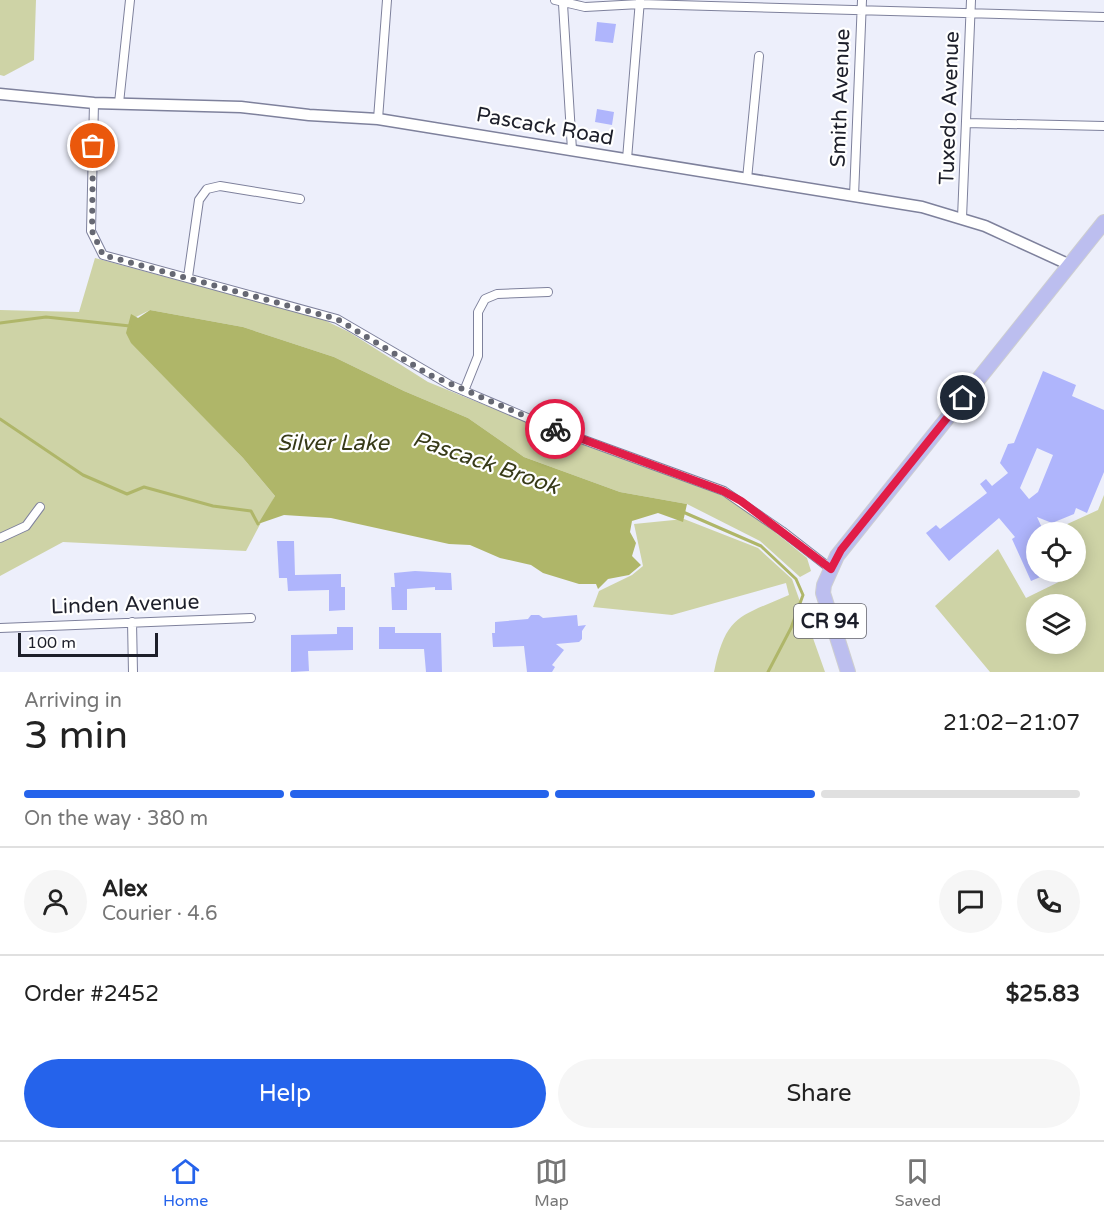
<!DOCTYPE html>
<html lang="en">
<head>
<meta charset="utf-8">
<style>
  :root { --surface:#fff; --page:#f6f6f6; --text:#222; --muted:#767676; --line:#e0e0e0; --accent:#2563eb }
  body { margin:0; font-family:"Varela Round",sans-serif; background:var(--page); color:var(--text); height:100vh; display:flex; flex-direction:column; font-size:22px; white-space:nowrap }
  * { box-sizing:border-box; margin:0 }
  p { font-size:20px; color:var(--muted) }
  .icon { flex:none; width:33px; height:33px; fill:none; stroke:currentColor; stroke-width:2; stroke-linecap:round; stroke-linejoin:round }
  .map { position:relative; height:672px; overflow:hidden }
  .side { display:flex; flex-direction:column; background:var(--surface); flex:1 }
  .side>* { flex:none }
  .fabs { position:absolute; left:1026px; top:522px; display:grid; gap:12px }
  .fabs a { display:grid; place-items:center; width:60px; height:60px; border-radius:50%; background:var(--surface); box-shadow:0 3px 15px #0003; font-size:30px }
  .scale { position:absolute; left:18px; bottom:15px; width:140px; box-sizing:border-box; padding-left:6px; border:3px solid #1d1f2a; border-top:0; font-size:16px; line-height:21px; white-space:nowrap; color:#1d1f2a; -webkit-text-stroke:4px #fff; paint-order:stroke }
  .pin { position:absolute; display:grid; place-items:center; width:51px; height:51px; color:#fff; margin:-26px; border:3px solid #fff; border-radius:50%; box-shadow:0 2px 6px #0007 }
  .courier { position:absolute; display:grid; place-items:center; width:60px; height:60px; margin:-30px; border:4px solid #e11d48; border-radius:50%; background:#fff; color:#222; box-shadow:0 2px 8px #0007 }
  .head em { font-style:normal; font-weight:600 }
  .head div { display:flex; flex-direction:column-reverse }
  .head { display:flex; align-items:center; justify-content:space-between; height:102px; padding:0 24px }
  h1 { font-size:39px; font-weight:600; line-height:45px }
  .bar { display:grid; grid-template-columns:repeat(4,1fr); gap:9px 6px; align-content:center; height:72px; padding:0 24px }
  .bar i { height:8px; border-radius:4px; background:var(--line) }
  .bar .active { background:var(--accent) }
  .bar p { grid-column:span 4 }
  .line { display:flex; align-items:center; gap:15px; padding:0 24px; border-top:2px solid var(--line) }
  .line div { flex:1 }
  .round { display:grid; place-items:center; flex:none; width:63px; height:63px; border-radius:32px; background:var(--page) }
  .action { display:flex; gap:12px; margin-top:auto; padding:12px 24px }
  .action a { flex:1; height:69px; border-radius:36px; background:var(--accent); color:#fff; font-size:24px; font-weight:600; line-height:69px; text-align:center }
  .action a+a { background:var(--page); color:var(--text) }
  .menu { display:flex; justify-content:space-around; align-items:center; height:84px; border-top:2px solid var(--line); background:var(--surface); font-size:16px; color:var(--muted) }
  .menu a { display:grid; justify-items:center; gap:3px }
  .menu .active { color:var(--accent) }
  .map>svg:first-child { display:block }
</style>
</head>
<body>
<div class="map">
<svg width="1104" height="672" viewBox="0 0 1104 672">
  <rect width="100%" height="100%" fill="#edeffb"/>
  <path fill="#ced3a6" fill-rule="evenodd" d="M0,0H36L34,60L4,76L0,75Z
    M95,258L322,319L349,332L428,382L578,443L714,491L749,511L807,558L811,571L800,577L760,541L687,504L620,492L524,457L468,418L404,391L334,357L243,327L150,310L136,317L128,334L132,342L243,458L275,496L246,551L63,542L0,576V310L79,312Z
    M1104,495V672H990L935,606L998,549L1026,598L1071,576L1069,572H1076V532L1052,531L1098,510ZM1036,604H1076V644H1036Z
    M684,519L758,548L792,579L825,672H714C726,615 739,617 789,595L786,583L672,615L593,607L599,591L632,575L643,566L634,524Z"/>
  <path fill="#afb669" d="M150,310L243,327L334,357L404,391L468,418L524,457L620,492L687,504L683,522L658,513L632,521L630,532L636,543L632,556L641,565L629,575L608,579L598,589L596,584H579L543,573L531,565L500,558L470,545L449,544L331,518L284,515L258,524L275,496L243,458L131,343L126,333L131,314L138,318Z"/>
  <g fill="none" stroke-linecap="round" stroke-linejoin="round">
    <path stroke="#afb669" stroke-width="3" d="M0,323L46,317L130,326
      M0,419L83,475L127,494L144,487L213,506L251,511L258,524
      M683,512L761,546L796,579L803,595L791,628L768,672"/>
  </g>
  <path fill="#afb5fc" fill-rule="evenodd" d="M597,22L616,24L613,43L595,41Z
    M597,109L614,112L612,125L595,122Z
    M1043,371L1076,385L1072,396L1104,410V472L1087,513L1076,508L1074,514L1052,523L1037,517L1044,532H1036V572H1052L1031,581L1012,539L1015,537L999,518L949,561L926,533L936,525L940,529L987,493L980,484L986,479L992,486L1008,473L1000,463L1008,444L1014,443ZM1037,448L1053,455L1038,492L1029,499L1020,488Z
    M277,541H294L295,575L341,574V587H345V610L329,611V590L288,591L287,578H279Z
    M415,571L451,573L452,590H435V587L407,589V610H392L391,587H395L394,573Z
    M531,615H539L543,618L577,615L578,626L586,625L582,631V639L579,642L556,644L564,650L552,665L555,667L552,672H527L524,646L493,647L492,633H495V622L528,619Z
    M337,627H353V650L308,651L309,671L291,672V635L337,634Z
    M379,627H395V633H441L442,672H426L424,649H379Z"/>
  <g fill="none" stroke-linecap="round" stroke-linejoin="round">
    <g stroke="#7e819c" stroke-width="10">
      <path id="minor" d="M555,0L585,7L640,4L1104,17
        M563,4L572,150
        M94,103L91,231L103,255L337,319L450,385L551,428L724,491L782,531L831,569
        M119,103L130,0
        M378,119L387,0
        M966,123L1104,126
        M627,159L640,0
        M747,179L759,56
        M854,196L862,0
        M962,218L971,0
        M188,277L199,200L207,189L220,186L300,199
        M464,391L478,356V312L485,299L497,294L548,292
        M0,538L26,526L40,507
        M132,622L133,672
        M0,628L251,618"/>
    </g>
    <g stroke="#7e819c" stroke-width="13">
      <path id="tertiary" d="M0,94L94,103L241,107L309,115L378,119L922,207L985,226L1070,265"/>
    </g>
    <g stroke="#cdced0" stroke-width="16">
      <path id="primary" d="M848,672L823,593L824,585L837,556L1104,222"/>
    </g>
    <use href="#minor" stroke="#fff" stroke-width="8"/>
    <use href="#tertiary" stroke="#fff" stroke-width="10"/>
    <use href="#primary" stroke="#bcbeef" stroke-width="14"/>
  </g>
  <g fill="none" stroke-linecap="round" stroke-linejoin="round">
    <path stroke="#666873" stroke-width="6" stroke-dasharray="0 10.8" d="M93,146L92,231L103,255L337,319L430,375L555,429"/>
    <path stroke="#e11d48" stroke-width="8" d="M555,429L723,491L741,501L831,569L841,550L963,398"/>
  </g>
  <g text-anchor="middle" stroke-width="4.5" stroke-linejoin="round" paint-order="stroke">
    <rect fill="#fff" stroke="#61626a" stroke-width="1.5" x="794" y="604" width="72" height="34" rx="4.5"/>
    <g font-size="20" font-weight="bold" fill="#1d1f2a">
      <text x="830" y="628">CR 94</text>
    </g>
    <g font-size="21" fill="#1d1f2a" stroke="#fff">
      <text transform="translate(840 98) rotate(-88)" y="7">Smith Avenue</text>
      <text transform="translate(949 108) rotate(-88)" y="7">Tuxedo Avenue</text>
      <text transform="translate(545 126) rotate(10)" y="7">Pascack Road</text>
      <text transform="translate(125 604) rotate(-2)" y="7">Linden Avenue</text>
    </g>
    <g font-size="22" font-style="italic" fill="#373a18" stroke="#fff">
      <text x="333" y="450">Silver Lake</text>
      <text transform="translate(486 462) rotate(19)" y="8">Pascack Brook</text>
    </g>
  </g>
</svg>
<div class="fabs">
<a><svg class="icon" aria-label="locate" viewBox="0 0 24 24"><circle cx="12" cy="12" r="6"/><path d="M12 2v4M12 18v4M2 12h4M18 12h4"/></svg></a>
<a><svg class="icon" aria-label="layers" viewBox="0 0 24 24"><path d="M12 4l9 5-9 5-9-5zM3 14l9 5 9-5"/></svg></a>
</div>
<div class="scale">100 m</div>
<div class="pin" style="left:93px;top:146px;background:#ea580c"><svg class="icon" aria-label="bag" viewBox="0 0 24 24"><path d="M5 8h14l-1 12H6zM9 8a3 3 0 0 1 6 0"/></svg></div>
<div class="pin" style="left:963px;top:398px;background:#1f2937"><svg class="icon" aria-label="home" viewBox="0 0 24 24"><path d="M3 11l9-7 9 7M6 9v11h12V9"/></svg></div>
<div class="courier" style="left:555px;top:429px"><svg class="icon" aria-label="bike" viewBox="0 0 24 24"><circle cx="6" cy="16" r="4"/><circle cx="18" cy="16" r="4"/><path d="M6 16l4-8h5l3 8M10 8l3 8H6M13 5h3"/></svg></div>
</div>
<section class="side">
<div class="head"><div><h1>3 min</h1><p>Arriving in</p></div><em>21:02–21:07</em></div>
<div class="bar"><i class="active"></i><i class="active"></i><i class="active"></i><i></i><p>On the way · 380 m</p></div>
<div class="line" style="height:108px"><a class="round"><svg class="icon" aria-label="person" viewBox="0 0 24 24"><circle cx="12" cy="8" r="4"/><path d="M4 21q1-7 8-7t8 7"/></svg></a><div><b>Alex</b><p>Courier · 4.6</p></div><a class="round"><svg class="icon" aria-label="chat" viewBox="0 0 24 24"><path d="M4 5h16v11H9l-5 4z"/></svg></a><a class="round"><svg class="icon" aria-label="phone" viewBox="0 0 24 24"><path d="M5 4h4l2 5-3 2q2 4 5 5l2-3 5 2v4C11 20 4 13 5 4z"/></svg></a></div>
<div class="line" style="height:78px"><div>Order #2452</div><b>$25.83</b></div>
<div class="action"><a>Help</a><a>Share</a></div>
</section>
<nav class="menu">
<a class="active"><svg class="icon" aria-label="home" viewBox="0 0 24 24"><path d="M3 11l9-7 9 7M6 9v11h12V9"/></svg>Home</a>
<a><svg class="icon" aria-label="map" viewBox="0 0 24 24"><path d="M3 6l6-2 6 2 6-2v14l-6 2-6-2-6 2zM9 4v14M15 6v14"/></svg>Map</a>
<a><svg class="icon" aria-label="saved" viewBox="0 0 24 24"><path d="M7 4h10v16l-5-4-5 4z"/></svg>Saved</a>
</nav>
</body>
</html>
